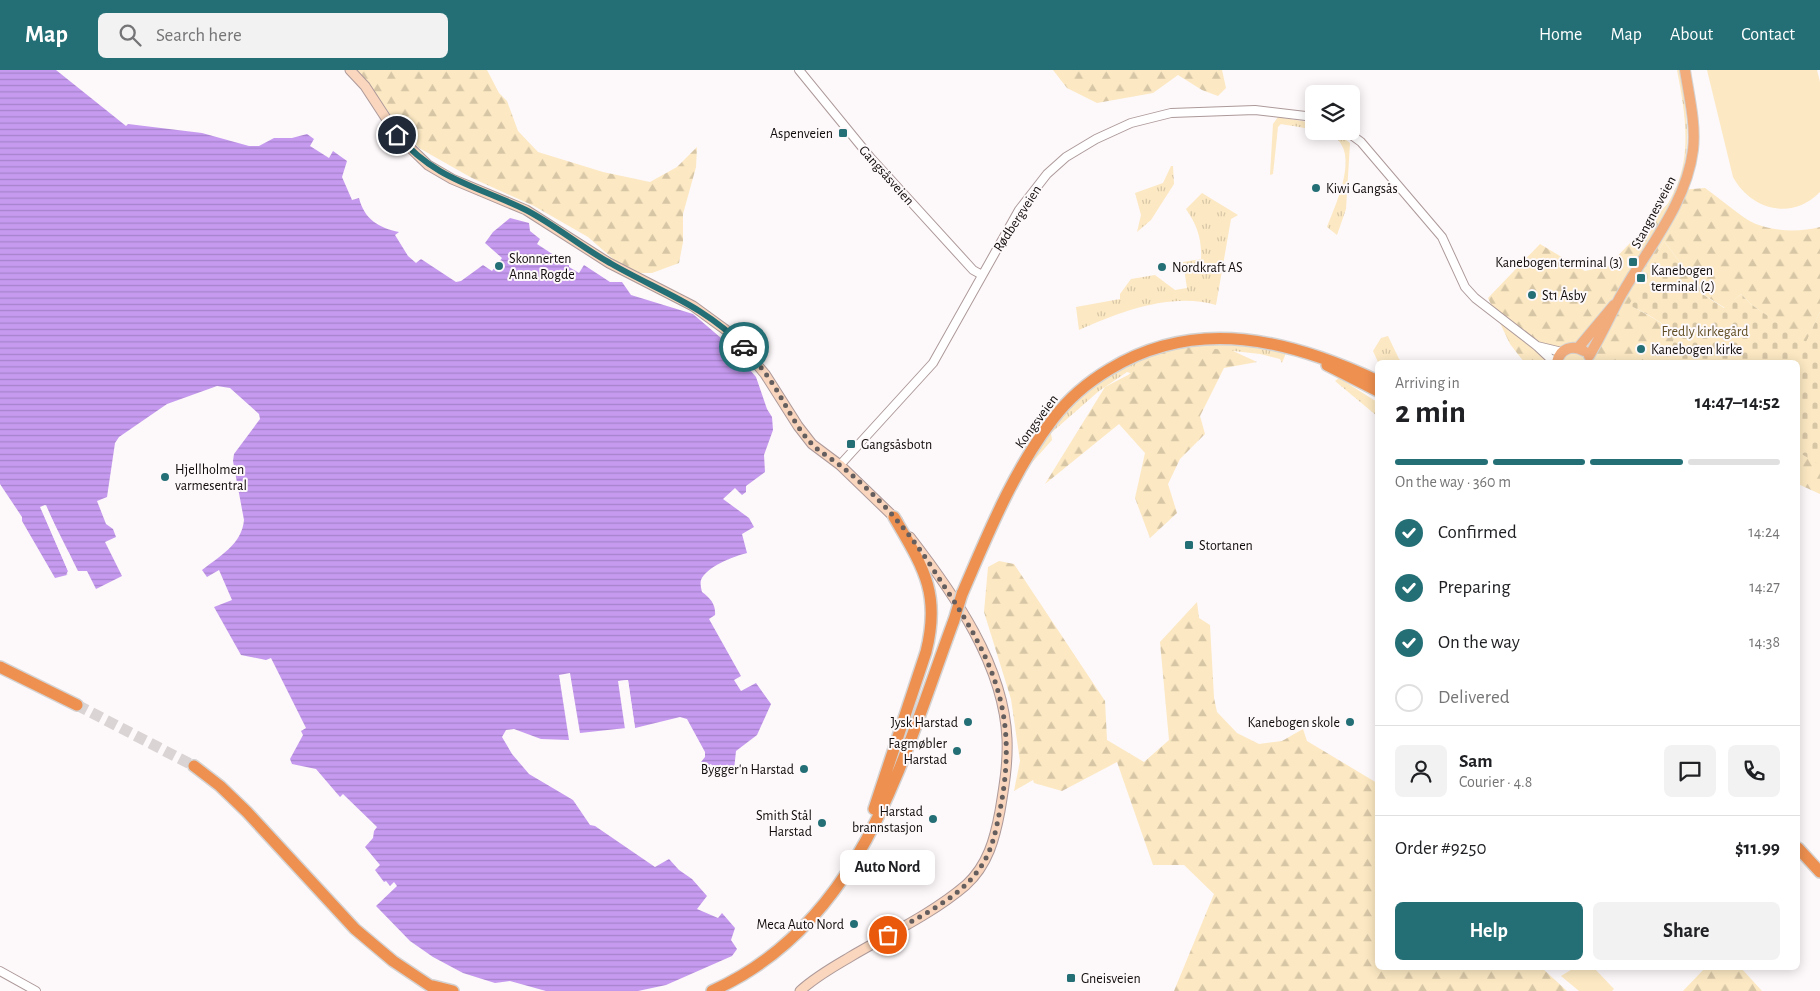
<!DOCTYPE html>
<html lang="en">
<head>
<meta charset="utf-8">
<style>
  :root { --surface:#fff; --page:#f2f2f2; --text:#202124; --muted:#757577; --line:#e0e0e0; --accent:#246f75 }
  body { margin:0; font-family:"Alegreya Sans",sans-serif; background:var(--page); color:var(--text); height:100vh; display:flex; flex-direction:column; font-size:19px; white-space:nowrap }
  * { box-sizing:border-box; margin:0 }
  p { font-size:16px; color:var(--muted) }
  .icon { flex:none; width:28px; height:28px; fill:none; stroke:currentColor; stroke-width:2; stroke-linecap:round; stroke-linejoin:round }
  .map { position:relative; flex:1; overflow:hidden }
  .side { position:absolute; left:1375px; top:290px; width:425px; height:610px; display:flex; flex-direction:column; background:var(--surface); border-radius:8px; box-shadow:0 2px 12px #0003 }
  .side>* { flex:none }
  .buttons { position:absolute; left:1305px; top:15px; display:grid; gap:10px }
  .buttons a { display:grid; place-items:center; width:55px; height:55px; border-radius:8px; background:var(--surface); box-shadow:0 2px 12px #0003; font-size:25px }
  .pin { position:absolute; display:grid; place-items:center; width:42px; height:42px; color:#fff; margin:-21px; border:2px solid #fff; border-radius:50%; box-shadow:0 1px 5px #0007 }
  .courier { position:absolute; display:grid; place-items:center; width:50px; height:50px; margin:-25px; border:4px solid #246f75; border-radius:50%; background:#fff; color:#222; box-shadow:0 1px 6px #0007 }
  .bubble { position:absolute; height:35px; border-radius:8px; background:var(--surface); box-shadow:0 2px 12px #0003; font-size:16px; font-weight:700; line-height:35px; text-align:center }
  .head em { font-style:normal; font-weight:700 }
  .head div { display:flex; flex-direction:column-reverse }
  .head { display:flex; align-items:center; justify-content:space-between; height:85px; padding:0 20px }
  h1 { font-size:32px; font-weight:700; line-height:38px }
  .bar { display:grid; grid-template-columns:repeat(4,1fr); gap:8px 5px; align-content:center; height:60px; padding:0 20px }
  .bar i { height:6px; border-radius:4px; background:var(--line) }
  .bar .selected { background:var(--accent) }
  .bar p { grid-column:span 4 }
  .line { display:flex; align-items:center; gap:12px; padding:0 20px; border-top:1px solid var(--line) }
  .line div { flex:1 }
  .round { display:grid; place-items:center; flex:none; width:52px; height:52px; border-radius:8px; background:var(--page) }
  ol { padding:0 20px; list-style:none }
  li { display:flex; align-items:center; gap:15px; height:55px }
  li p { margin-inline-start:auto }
  li .icon { padding:5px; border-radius:50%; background:var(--accent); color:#fff; stroke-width:4 }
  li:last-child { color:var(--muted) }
  li i { width:28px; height:28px; border:2px solid var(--line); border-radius:50% }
  .cta { display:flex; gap:10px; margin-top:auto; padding:10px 20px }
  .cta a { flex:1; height:58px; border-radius:8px; background:var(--accent); color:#fff; font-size:20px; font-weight:700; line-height:58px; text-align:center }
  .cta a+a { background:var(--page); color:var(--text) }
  header { display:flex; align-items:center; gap:30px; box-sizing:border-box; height:70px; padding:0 25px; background:var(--accent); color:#fff }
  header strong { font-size:24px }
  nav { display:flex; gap:28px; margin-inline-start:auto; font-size:18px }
  .search { width:350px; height:45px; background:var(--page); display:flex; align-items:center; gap:12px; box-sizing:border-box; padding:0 18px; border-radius:8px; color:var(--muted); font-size:19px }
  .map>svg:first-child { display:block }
</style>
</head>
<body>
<header>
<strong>Map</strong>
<div class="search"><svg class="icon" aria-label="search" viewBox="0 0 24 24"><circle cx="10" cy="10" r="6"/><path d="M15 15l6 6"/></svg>Search here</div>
<nav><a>Home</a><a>Map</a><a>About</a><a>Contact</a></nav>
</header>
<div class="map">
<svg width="1820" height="921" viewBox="0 0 1820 921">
  <defs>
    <pattern id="grass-tufts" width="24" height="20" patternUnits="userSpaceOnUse" patternTransform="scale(1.25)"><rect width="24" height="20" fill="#fce9c3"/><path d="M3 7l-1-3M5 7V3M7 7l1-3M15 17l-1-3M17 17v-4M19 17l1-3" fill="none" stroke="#d7c6a6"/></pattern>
    <pattern id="forest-firs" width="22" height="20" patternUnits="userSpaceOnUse" patternTransform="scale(1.25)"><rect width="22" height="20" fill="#fce9c3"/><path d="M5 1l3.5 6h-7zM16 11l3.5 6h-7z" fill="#d7c6a6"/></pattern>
    <pattern id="cemetery-stones" width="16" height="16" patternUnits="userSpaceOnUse" patternTransform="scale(1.25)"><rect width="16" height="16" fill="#fce9c3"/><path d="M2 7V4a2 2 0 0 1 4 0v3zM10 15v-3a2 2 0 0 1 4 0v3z" fill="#d7c6a6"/></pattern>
    <pattern id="water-rules" width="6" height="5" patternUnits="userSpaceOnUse" patternTransform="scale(1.25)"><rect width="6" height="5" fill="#c59aef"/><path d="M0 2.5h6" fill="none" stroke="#a883cc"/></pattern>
  </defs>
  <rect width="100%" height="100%" fill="#fdf8f9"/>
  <path fill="url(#grass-tufts)" d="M1677,0H1680C1689,58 1696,99 1659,149C1665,138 1672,127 1677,115C1692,78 1684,37 1677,0Z
    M1278,47L1314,53V61H1334L1350,73L1346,139L1337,165L1327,157C1335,136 1358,88 1337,69C1327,61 1294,56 1281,54L1278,57L1273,104L1270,105L1273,54Z
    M1171,96H1173L1174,114L1151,150L1137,162L1141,145L1135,123L1163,113Z
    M1202,123L1238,145L1231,149L1216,235C1171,222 1120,242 1079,260L1076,237L1120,229V224L1131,209L1155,205L1175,220L1187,218L1183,192L1201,189C1202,169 1197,155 1186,139Z
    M1388,266L1399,289L1403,292H1378L1373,281L1381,268Z
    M1235,273L1286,283L1282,293L1280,289L1260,284L1225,280L1143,307L1127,302L1099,321L1051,363L1052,370L1015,412L1040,369L1084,321L1137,289L1191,275Z
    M1339,308L1377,332V346L1335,311Z"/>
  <path fill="url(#forest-firs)" d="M357,0H487L499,23L507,31L518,61L538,82L603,102L650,112L677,97L697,77L696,97L683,144V172L679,193L652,203H641L620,195L588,167L534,136L472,108L419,78L390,44Z
    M1053,0H1222L1226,18L1218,26L1202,20L1178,5L1153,23L1097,33L1067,18Z
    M1705,118C1718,127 1729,137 1742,146C1762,162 1797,163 1820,157V242L1806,273L1752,235L1741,224L1725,238L1679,209V191L1664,171L1630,235C1646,245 1664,251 1675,267L1667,287L1672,292H1524L1510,274L1488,228L1540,174L1585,201L1608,196L1681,120Z
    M1169,276L1231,280L1257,292L1224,298L1200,346L1205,364L1180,389L1168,414L1177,443L1150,468L1135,428L1145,383L1119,354L1045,414L1105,317L1128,305Z
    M1798,382L1820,394V424L1798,414Z
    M999,491L1014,494L1105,631L1107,670L1144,692L1169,670L1160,572L1197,532L1199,548L1210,555L1214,628L1217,642L1237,663L1259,674L1282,671L1303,659L1307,671L1377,713L1378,898H1542L1567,921H1174L1214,824L1184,795H1153L1117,692L1062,721L1034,713L1033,710L1014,721L1020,691L1011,629L984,542L988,497Z
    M1705,898H1741L1762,921H1683Z"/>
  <path fill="url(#cemetery-stones)" d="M1664,171L1679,191V209L1724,238L1741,224L1752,235L1806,272L1820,242V395L1798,382V292H1672L1667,287L1675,267C1664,251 1646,244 1629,235Z"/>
  <path fill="#fce9c3" d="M1707,0H1817L1820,12V122C1792,151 1751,140 1733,107Z
    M1574,898H1594L1614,919L1612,921H1579L1561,906Z"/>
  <path fill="url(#water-rules)" d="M0,0H56L126,56L128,54L202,63L249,76H259L274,68H292L307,64L314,69L310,76L329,88L333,81L347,91L342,107L352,130L359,128C364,149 379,158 399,162L395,165L408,186L416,193L421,189L456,212L461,211L483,195L492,201L502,188L485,173L493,162L510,148L529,153L530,161L540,169L537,174L569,195V197L579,203L584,195L610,212H622L631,225L693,244L728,274L756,307L767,339L772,347L773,360L764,385L765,402L746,416V422L742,425L735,418L723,429L749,448L754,457L742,464L747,483C734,486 706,497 701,510C700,513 701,518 702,522C710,528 716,534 715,545L709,549L741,606L734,610L741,621L756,613L771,634L757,665L736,681L734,700L730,706L721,707L711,694L706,696L701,692L705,687V682L687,649L680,647L635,658L628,610L619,611L626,658L580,663L570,603L559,605L569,670L541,669L514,659L506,660L502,667L512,684L529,704L573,730L590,755L595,756L655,797L669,789L679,800L692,809L707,826L697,839L718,848L722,843L735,858L731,870L737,879L732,886L666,915L638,921H546L510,911L495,913L463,903L433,887L410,871L376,836L397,816L394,812L390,816L386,811L384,812L375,800L380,795L365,777L373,768L374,761L377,757L343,724L340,727L316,699L292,694L290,689L303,665L301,661L306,658L271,588L266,590L241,585L214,537L232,530L219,500L207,507L202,500C220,486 242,474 244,450L233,391L234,384L260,349L259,344L230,318L217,316L167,334L119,367L115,373L107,427L97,431L106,454L113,459L116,467L105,472L122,506L96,519L87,501H78L45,435L40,437L68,501L67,505L55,508L22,451V447L0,414Z"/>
  <path fill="#fdf8f9" d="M46,435L65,478L69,483L77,501L75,502L66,483L63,480L44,438L71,501L66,505L68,501L41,438Z
    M628,610L635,658H633L626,613H621L628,658L625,659L618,611Z"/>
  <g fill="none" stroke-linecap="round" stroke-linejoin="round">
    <path stroke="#dad4d5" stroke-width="11" stroke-dasharray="11 5.5" stroke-linecap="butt" d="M77,635L194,696"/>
    <g stroke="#ad999a" stroke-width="10">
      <path id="tertiary" d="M799,0L870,87L973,200L982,205
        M1346,61L1361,72L1442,167L1465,217L1475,228L1537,276L1554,292
        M1537,276L1562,282
        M840,395L933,293L1019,140L1047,104L1066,87L1096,69L1131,53L1171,43L1255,40L1314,47
        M0,901L36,921"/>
    </g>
    <g stroke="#ad999a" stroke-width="11">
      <path id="secondary" d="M350,0L365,16L397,65L428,95L452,109L526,140L609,193L693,236L730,263L765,304L798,356L812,374L840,395L898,451
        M800,921C815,907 833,897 850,887C889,864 932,844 966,815C988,795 995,768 1000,741C1004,717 1008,694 1007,669C1004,595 954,524 910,467"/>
    </g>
    <g stroke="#d4d3d3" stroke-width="12">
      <path id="primary" d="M1578,278L1614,235
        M1589,286C1600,268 1609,248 1619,229C1645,181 1686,136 1693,80C1696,54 1689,26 1685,0
        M1557,292C1560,279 1572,274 1584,281"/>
    </g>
    <g stroke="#d4d3d3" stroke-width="14">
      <path id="trunk" d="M1327,295L1378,321
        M962,524C988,464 1013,401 1053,349C1068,329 1088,312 1110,299C1198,246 1290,270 1378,311
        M0,597L77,635
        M194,696L220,716L247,742L355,859L393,891L438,921
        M874,739L926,582C941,523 923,497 894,447
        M1798,778L1820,802
        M433,916L453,921
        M712,921C863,853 901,692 954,550"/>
    </g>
    <use href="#tertiary" stroke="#fff" stroke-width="8"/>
    <use href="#secondary" stroke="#f9d6bd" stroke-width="9"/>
    <use href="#primary" stroke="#f2ac7c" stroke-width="10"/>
    <use href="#trunk" stroke="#ee9050" stroke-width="11"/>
    <g stroke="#d4d3d3" stroke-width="14" stroke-linecap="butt">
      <path id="trunk-bridge" d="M954,550L962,524"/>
    </g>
    <use href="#trunk-bridge" stroke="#ee9050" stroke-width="11"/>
  </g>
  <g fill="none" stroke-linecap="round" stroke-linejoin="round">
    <path stroke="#645e5e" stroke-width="5" stroke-dasharray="0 9" d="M744,277C755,290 767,304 776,319C787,337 796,357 811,373C819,382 831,388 841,396C862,413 883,433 900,454C918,475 933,499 948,522C996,595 1017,647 1001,735C996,759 993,782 977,802C956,830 918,847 888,865"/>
    <path stroke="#246f75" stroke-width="6" d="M397,65C436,110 475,115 526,140C555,155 581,177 610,193C658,221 704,235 744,277"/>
  </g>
  <g fill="#246f75" stroke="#fdf8f9" stroke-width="2">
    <rect x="838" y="58" width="10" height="10" rx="2.5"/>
    <circle cx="1316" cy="118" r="5"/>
    <rect x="1628" y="187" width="10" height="10" rx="2.5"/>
    <circle cx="499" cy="196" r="5"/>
    <circle cx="1162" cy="197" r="5"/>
    <rect x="1636" y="203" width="10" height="10" rx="2.5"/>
    <circle cx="1532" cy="225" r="5"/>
    <circle cx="1641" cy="279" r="5"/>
    <rect x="846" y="369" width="10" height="10" rx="2.5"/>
    <circle cx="165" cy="407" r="5"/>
    <rect x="1184" y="470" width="10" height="10" rx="2.5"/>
    <circle cx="968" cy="652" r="5"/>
    <circle cx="1350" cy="652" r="5"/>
    <circle cx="957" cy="681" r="5"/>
    <circle cx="804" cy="699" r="5"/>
    <circle cx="933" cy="749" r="5"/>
    <circle cx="822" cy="753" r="5"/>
    <circle cx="854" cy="854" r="5"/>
    <rect x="1066" y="903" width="10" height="10" rx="2.5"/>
  </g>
  <g text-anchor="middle" stroke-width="4" stroke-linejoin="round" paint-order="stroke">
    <g font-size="14" fill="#110b0b" stroke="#fdf8f9" text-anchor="start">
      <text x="833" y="68" text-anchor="end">Aspenveien</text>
      <text x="1326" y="123">Kiwi Gangsås</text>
      <text x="509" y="193">Skonnerten<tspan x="509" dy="16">Anna Rogde</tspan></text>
      <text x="1623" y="197" text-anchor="end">Kanebogen terminal (3)</text>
      <text x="1172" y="202">Nordkraft AS</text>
      <text x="1651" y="205">Kanebogen<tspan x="1651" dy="16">terminal (2)</tspan></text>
      <text x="1542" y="230">St1 Åsby</text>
      <text x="1651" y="284">Kanebogen kirke</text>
      <text x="861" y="379">Gangsåsbotn</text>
      <text x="175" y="404">Hjellholmen<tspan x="175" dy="16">varmesentral</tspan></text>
      <text x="1199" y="480">Stortanen</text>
      <text x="958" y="657" text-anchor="end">Jysk Harstad</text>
      <text x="1340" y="657" text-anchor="end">Kanebogen skole</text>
      <text x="947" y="678" text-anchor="end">Fagmøbler<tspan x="947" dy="16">Harstad</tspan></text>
      <text x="794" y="704" text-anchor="end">Bygger'n Harstad</text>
      <text x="923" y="746" text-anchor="end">Harstad<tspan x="923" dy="16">brannstasjon</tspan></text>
      <text x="812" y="750" text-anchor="end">Smith Stål<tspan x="812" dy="16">Harstad</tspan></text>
      <text x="844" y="859" text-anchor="end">Meca Auto Nord</text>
      <text x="1081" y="913">Gneisveien</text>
    </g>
    <g font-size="14" fill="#110b0b" stroke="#fdf8f9">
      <text transform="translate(887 105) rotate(48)" y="5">Gangsåsveien</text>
      <text transform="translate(1653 142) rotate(-62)" y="5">Stangnesveien</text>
      <text transform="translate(1017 148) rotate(-57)" y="5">Rødbergveien</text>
      <text transform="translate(1036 351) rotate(-54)" y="5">Kongsveien</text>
    </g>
    <g font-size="14" fill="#614e25" stroke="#fdf8f9">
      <text x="1705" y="266">Fredly kirkegård</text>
    </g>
  </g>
</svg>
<div class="buttons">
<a><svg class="icon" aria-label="layers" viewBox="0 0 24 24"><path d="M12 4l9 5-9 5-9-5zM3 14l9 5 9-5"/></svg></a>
</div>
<div class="pin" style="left:888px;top:865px;background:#ea580c"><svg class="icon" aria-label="bag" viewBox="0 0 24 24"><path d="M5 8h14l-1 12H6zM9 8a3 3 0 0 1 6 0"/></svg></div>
<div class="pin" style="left:397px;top:65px;background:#1f2937"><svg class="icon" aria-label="home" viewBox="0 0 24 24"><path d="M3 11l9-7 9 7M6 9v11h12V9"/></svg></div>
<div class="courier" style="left:744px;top:277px"><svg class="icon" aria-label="car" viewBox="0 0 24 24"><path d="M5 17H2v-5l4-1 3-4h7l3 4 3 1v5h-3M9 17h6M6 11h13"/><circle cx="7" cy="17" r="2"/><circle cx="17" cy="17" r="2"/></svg></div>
<div class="bubble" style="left:840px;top:780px;width:95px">Auto Nord</div>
<section class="side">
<div class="head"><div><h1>2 min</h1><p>Arriving in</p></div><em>14:47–14:52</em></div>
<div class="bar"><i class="selected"></i><i class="selected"></i><i class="selected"></i><i></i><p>On the way · 360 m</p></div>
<ol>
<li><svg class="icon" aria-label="check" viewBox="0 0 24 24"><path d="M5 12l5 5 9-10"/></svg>Confirmed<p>14:24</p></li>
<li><svg class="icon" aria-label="check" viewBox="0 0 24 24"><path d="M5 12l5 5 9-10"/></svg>Preparing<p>14:27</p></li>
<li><svg class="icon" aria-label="check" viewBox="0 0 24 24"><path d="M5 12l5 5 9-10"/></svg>On the way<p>14:38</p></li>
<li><i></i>Delivered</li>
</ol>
<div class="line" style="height:90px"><a class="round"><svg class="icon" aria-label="person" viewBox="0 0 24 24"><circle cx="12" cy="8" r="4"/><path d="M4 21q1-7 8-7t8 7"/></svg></a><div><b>Sam</b><p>Courier · 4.8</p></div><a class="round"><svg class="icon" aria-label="chat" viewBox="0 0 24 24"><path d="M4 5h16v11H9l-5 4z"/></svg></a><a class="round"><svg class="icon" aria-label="phone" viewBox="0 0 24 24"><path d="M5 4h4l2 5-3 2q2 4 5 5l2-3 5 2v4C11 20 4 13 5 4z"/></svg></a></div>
<div class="line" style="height:65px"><div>Order #9250</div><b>$11.99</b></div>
<div class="cta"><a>Help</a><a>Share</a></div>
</section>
</div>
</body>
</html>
